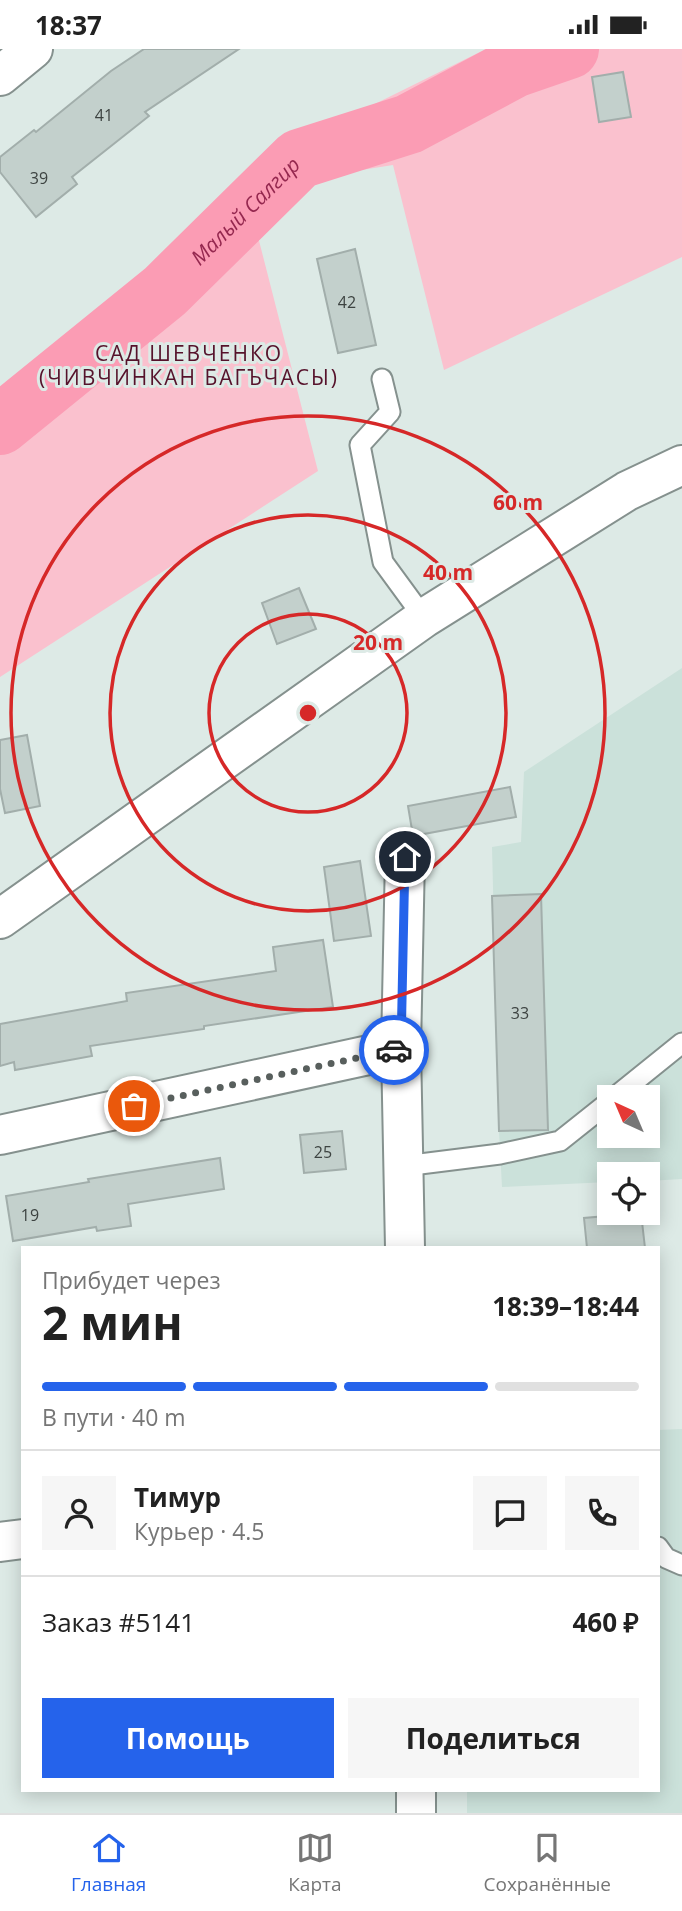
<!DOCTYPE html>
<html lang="ru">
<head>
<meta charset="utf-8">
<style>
  :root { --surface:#fff; --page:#f6f6f6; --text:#222; --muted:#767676; --line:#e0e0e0; --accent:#2563eb }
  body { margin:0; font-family:"Open Sans",sans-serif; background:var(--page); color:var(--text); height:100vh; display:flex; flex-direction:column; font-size:26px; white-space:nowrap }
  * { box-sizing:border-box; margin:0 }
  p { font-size:23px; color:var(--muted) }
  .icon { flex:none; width:38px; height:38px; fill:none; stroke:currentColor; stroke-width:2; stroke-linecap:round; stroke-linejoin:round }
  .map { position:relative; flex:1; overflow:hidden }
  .sheet { position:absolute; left:21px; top:1197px; width:639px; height:546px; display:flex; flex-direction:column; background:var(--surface); border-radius:0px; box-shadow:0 4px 18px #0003 }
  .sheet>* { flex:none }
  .needle { width:46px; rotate:316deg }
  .buttons { position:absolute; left:597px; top:1036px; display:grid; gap:14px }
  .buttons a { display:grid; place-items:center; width:63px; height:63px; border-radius:0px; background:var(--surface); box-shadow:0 4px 18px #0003; font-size:35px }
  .pin { position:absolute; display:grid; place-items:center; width:60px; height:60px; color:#fff; margin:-30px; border:4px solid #fff; border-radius:50%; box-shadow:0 2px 7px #0007 }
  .courier { position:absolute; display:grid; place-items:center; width:70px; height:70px; margin:-35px; border:5px solid #2563eb; border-radius:50%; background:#fff; color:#222; box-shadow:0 2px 9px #0007 }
  .summary em { font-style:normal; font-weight:700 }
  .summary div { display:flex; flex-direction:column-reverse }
  .summary { display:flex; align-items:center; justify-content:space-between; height:119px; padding:0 21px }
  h1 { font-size:46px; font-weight:700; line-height:52px }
  .bar { display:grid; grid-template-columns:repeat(4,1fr); gap:10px 7px; align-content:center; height:84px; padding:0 21px }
  .bar i { height:9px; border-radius:5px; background:var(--line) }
  .bar .active { background:var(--accent) }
  .bar p { grid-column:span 4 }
  .line { display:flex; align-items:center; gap:18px; padding:0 21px; border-top:2px solid var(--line) }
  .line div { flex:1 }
  .round { display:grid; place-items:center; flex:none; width:74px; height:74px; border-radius:0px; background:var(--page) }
  .cta { display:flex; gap:14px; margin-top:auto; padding:14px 21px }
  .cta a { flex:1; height:80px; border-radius:0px; background:var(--accent); color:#fff; font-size:28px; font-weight:700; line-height:80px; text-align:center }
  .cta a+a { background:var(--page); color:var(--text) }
  .status { display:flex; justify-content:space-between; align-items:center; height:49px; padding:0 35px; background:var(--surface); direction:ltr }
  .status svg { height:19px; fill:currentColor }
  .tabs { display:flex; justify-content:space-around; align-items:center; height:98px; border-top:2px solid var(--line); background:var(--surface); font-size:19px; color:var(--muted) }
  .tabs a { display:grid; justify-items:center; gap:4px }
  .tabs .active { color:var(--accent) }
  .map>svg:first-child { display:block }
</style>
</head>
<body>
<div class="status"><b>18:37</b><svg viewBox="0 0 49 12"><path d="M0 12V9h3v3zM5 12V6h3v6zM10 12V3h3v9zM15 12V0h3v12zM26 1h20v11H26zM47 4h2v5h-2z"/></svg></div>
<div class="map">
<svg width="682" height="1764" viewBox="0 0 682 1764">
  <rect width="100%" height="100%" fill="#ddeae6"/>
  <path fill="#cbe1da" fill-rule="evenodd" d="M682,619V1130L648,1132V1125H609V1133L502,1138L499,1082L492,798L521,793L524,723ZM609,1048H648V1087H609Z
    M682,1380V1764H467V1741H658V1381Z"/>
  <path fill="#fac1ce" d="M486,0H682V208L444,321L393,116L311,129L255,176L318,422L0,628V342L162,209L300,92Z"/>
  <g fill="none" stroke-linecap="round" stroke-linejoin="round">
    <path stroke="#fb9cb4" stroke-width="60" id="s1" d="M0,376L165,242L299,110L409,75L514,19L569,0"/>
  </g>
  <path fill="#c3d0cc" stroke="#a2aeab" stroke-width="2" d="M144,0H239L145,63L149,67L72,128L77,135L36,168L0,123V108L34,81L36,83L111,22Z
    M623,23L631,68L599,73L592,28Z
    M355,200L376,296L338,304L317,210Z
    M299,539L316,580L277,595L262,554Z
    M27,686L40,757L5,764L0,740V691Z
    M510,738L516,768L413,787L408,757Z
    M360,812L371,887L334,892L324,818Z
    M541,845L548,1081L499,1082L492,847Z
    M323,891L333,958L204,977V980L90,997L92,1007L15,1021L14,1013L0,1017V975L127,952L126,944L276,922L273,898Z
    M342,1082L346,1120L304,1124L300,1086Z
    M220,1109L224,1140L128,1155L131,1177L97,1182L96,1178L13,1192L6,1147L89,1133L88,1130Z
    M641,1164L645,1199H587L584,1169Z"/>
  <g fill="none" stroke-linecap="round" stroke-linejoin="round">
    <g stroke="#85918e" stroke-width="23">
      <path id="service" d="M382,330L390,363L360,396L383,513L424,569
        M615,1048L682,994
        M404,1117L500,1105L560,1092L609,1053
        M658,1498L666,1509L682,1516"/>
    </g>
    <g stroke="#85918e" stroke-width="42">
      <path id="minor" d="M0,870L424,569L627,442L682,416
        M0,1086L401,999
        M0,1493L23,1490"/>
    </g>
    <g stroke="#85918e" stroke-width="42">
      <path id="tertiary" d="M405,1199L401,999L405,808
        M416,1741V1764"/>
    </g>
    <g stroke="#85918e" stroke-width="42">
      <path id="secondary" d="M0,27L33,0"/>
    </g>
    <use href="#service" stroke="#fff" stroke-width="19"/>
    <use href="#minor" stroke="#fff" stroke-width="38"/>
    <use href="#tertiary" stroke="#fff" stroke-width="38"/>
    <use href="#secondary" stroke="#fff" stroke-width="38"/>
  </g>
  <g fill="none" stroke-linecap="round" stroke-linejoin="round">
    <path stroke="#585f5d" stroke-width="7" stroke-dasharray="0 12.6" d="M134,1057L394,1001"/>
    <path stroke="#2563eb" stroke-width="9" d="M394,1001L401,999L405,808"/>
  </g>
  <g fill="none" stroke="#d62828" stroke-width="3.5">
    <circle cx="308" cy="664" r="99"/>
    <circle cx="308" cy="664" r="198"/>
    <circle cx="308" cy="664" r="297"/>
  </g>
  <g text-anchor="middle" stroke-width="6" stroke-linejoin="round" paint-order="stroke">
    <g font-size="16" fill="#3d4341">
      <text x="104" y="72">41</text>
      <text x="39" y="135">39</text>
      <text x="347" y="259">42</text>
      <text x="520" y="970">33</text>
      <text x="323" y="1109">25</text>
      <text x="30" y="1172">19</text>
    </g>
    <g font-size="21" font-style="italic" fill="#95284f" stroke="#ddeae6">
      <text dy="7" stroke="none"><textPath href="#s1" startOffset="326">Малый Салгир</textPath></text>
    </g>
    <g font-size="21" letter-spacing="2" fill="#56122b" stroke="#ddeae6">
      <text x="189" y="312">САД ШЕВЧЕНКО<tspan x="189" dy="24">(ЧИВЧИНКАН БАГЪЧАСЫ)</tspan></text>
    </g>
  </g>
  <circle cx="308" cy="664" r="10" fill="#d62828" stroke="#ddeae6" stroke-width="3.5"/>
  <g font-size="21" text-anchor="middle" font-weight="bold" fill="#d62828" stroke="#ddeae6" stroke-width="6" stroke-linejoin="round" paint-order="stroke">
    <text x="518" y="461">60 m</text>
    <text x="448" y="531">40 m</text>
    <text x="378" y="601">20 m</text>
  </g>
</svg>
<div class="buttons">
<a><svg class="needle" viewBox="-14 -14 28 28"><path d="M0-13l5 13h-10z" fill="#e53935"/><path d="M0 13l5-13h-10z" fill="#767676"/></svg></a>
<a><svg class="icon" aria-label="locate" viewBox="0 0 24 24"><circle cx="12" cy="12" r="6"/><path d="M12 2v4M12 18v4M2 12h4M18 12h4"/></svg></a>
</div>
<div class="pin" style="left:134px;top:1057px;background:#ea580c"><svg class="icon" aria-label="bag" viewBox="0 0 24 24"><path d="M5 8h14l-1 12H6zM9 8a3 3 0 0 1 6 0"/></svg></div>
<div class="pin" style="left:405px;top:808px;background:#1f2937"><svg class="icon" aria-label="home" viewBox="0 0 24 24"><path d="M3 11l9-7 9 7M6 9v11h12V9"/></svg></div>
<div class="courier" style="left:394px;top:1001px"><svg class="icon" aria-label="car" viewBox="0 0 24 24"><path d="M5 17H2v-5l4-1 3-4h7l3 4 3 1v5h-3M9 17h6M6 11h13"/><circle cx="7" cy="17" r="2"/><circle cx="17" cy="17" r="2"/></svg></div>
<section class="sheet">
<div class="summary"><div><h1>2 мин</h1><p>Прибудет через</p></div><em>18:39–18:44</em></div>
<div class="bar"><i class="active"></i><i class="active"></i><i class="active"></i><i></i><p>В пути · 40 m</p></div>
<div class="line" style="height:126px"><a class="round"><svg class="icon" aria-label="person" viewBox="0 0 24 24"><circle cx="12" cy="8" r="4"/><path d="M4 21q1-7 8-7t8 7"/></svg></a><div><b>Тимур</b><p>Курьер · 4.5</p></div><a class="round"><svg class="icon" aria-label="chat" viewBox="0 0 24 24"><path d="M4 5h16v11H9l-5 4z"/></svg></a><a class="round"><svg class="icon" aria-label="phone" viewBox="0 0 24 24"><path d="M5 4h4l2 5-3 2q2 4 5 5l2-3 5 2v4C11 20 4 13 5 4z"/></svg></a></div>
<div class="line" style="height:91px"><div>Заказ #5141</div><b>460 ₽</b></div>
<div class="cta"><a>Помощь</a><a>Поделиться</a></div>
</section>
</div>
<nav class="tabs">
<a class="active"><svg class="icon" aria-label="home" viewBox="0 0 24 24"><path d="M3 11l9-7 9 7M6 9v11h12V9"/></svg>Главная</a>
<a><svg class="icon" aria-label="map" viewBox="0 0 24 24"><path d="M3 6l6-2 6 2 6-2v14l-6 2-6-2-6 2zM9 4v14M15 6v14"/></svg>Карта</a>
<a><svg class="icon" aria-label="saved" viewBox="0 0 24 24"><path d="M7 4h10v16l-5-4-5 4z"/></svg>Сохранённые</a>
</nav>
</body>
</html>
